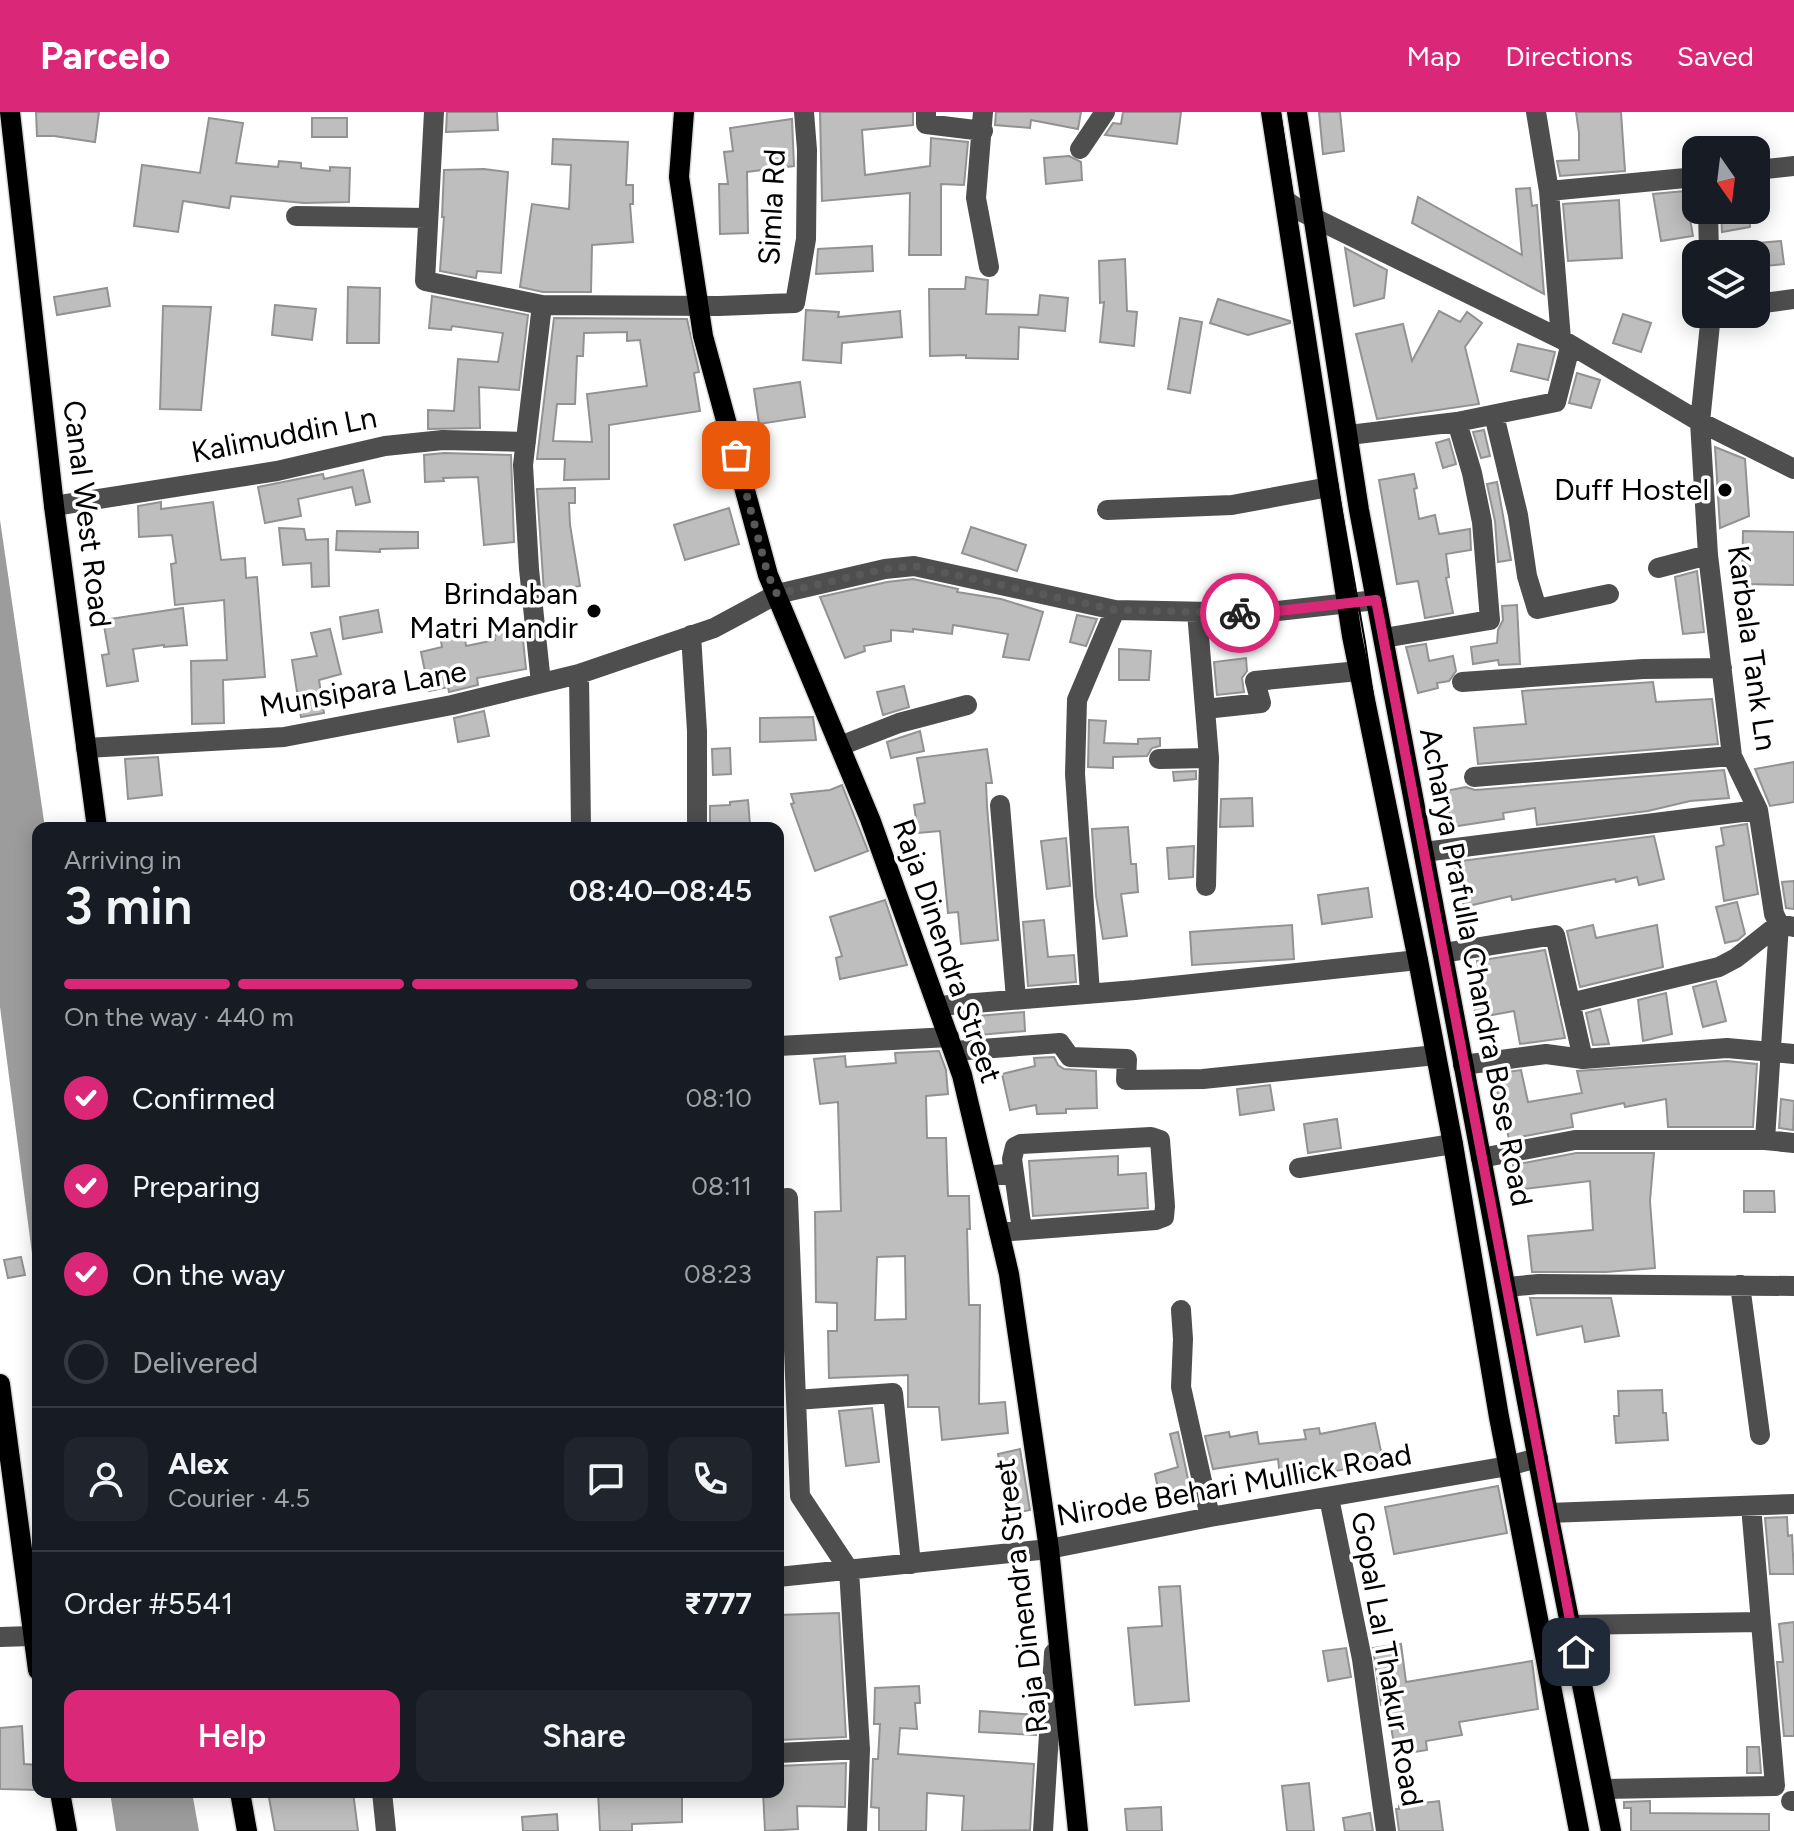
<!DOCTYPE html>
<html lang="en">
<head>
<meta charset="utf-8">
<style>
  :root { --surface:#171b24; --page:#20242c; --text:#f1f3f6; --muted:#9ea1a6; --line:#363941; --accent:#db2777 }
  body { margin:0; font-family:Figtree,sans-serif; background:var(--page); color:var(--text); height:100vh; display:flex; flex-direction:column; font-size:30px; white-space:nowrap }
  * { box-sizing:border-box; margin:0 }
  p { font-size:26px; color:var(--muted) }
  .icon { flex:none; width:44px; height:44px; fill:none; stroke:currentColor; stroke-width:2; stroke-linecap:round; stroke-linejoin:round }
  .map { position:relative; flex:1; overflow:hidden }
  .drawer { position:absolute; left:32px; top:710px; width:752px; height:976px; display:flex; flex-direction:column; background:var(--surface); border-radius:16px; box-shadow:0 4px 20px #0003 }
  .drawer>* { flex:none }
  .needle { width:52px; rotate:166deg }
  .fabs { position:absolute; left:1682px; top:24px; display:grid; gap:16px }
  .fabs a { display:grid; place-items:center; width:88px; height:88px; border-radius:16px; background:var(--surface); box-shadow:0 4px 20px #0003; font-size:40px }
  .pin { position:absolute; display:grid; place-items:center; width:68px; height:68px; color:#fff; margin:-34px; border-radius:16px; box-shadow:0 4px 12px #0006 }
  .courier { position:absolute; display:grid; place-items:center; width:80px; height:80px; margin:-40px; border:6px solid #db2777; border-radius:50%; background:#fff; color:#222; box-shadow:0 2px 10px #0007 }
  .summary em { font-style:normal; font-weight:600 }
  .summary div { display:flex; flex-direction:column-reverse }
  .summary { display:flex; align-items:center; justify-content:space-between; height:136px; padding:0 32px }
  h1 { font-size:52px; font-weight:600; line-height:60px }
  .bar { display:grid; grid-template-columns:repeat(4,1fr); gap:12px 8px; align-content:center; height:96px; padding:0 32px }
  .bar i { height:10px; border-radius:6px; background:var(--line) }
  .bar .current { background:var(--accent) }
  .bar p { grid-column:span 4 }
  .line { display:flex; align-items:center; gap:20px; padding:0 32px; border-top:2px solid var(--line) }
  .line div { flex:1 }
  .round { display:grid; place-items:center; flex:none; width:84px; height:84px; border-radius:16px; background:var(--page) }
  ol { padding:0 32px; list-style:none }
  li { display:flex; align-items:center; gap:24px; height:88px }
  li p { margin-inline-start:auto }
  li .icon { padding:8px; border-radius:50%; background:var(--accent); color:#fff; stroke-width:4 }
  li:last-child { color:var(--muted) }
  li i { width:44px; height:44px; border:4px solid var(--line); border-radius:50% }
  .action { display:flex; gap:16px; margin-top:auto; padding:16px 32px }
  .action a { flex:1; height:92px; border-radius:16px; background:var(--accent); color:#fff; font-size:32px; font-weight:600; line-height:92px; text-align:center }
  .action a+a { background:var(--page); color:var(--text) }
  header { display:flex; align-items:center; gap:48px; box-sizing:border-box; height:112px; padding:0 40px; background:var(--accent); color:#fff }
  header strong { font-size:38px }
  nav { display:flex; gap:44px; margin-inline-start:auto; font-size:28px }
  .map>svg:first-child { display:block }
</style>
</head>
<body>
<header>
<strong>Parcelo</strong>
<nav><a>Map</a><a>Directions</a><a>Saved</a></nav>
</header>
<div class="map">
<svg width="1794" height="1719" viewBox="0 0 1794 1719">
  <rect width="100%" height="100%" fill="#fff"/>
  <path fill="#9c9c9c" d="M0,408L45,716H38V1188L0,895Z
    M110,1680H192L199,1719H116Z"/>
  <path fill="#bebebe" stroke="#929292" stroke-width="2" fill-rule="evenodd" d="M36,0H99L95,30L54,24H37Z
    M447,0H497L498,18L446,20Z
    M820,0H913V13L862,18L865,63L930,54L931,26L968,30L964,73L941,72V143H909L910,81L822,89Z
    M996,0H1081L1078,17L1031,8L1030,16L995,13Z
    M1123,0H1181L1177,32L1105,23L1113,11L1121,12Z
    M1319,0H1340L1344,39L1323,42Z
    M1576,0H1621L1625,59L1560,64L1557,49L1579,48V21Z
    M209,6L243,11L236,51L278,55L279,49L301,51V56L330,59V55L350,56L349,90L304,91L231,84L229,96L183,89L178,120L134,114L142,53L200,61Z
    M312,6H347V25H312Z
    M792,7L794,54L747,60L748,121L720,122L719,72H728L724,40L733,39L730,16Z
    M553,27L628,30L626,73H633V92H630L633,130L592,133L591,180H543L520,175L532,92L569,97L571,53L552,52Z
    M1069,44L1081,50L1082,68L1046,72L1044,46Z
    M484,57L508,60L501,161L477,159L476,166L440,159L444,105H442L444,58Z
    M1530,76L1532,94L1537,93L1544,182L1412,111L1418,85L1522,143L1516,77Z
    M1685,79L1693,124L1661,129L1653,82Z
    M1619,88L1622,146L1568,149L1563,92Z
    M1749,98L1750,115L1722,120L1721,100Z
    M1781,129L1784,152L1756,155V136L1760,135L1759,131Z
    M872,134L873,159L816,162L818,137Z
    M1345,136L1387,158L1384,186L1354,194Z
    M1125,147L1127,199L1137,200L1134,234L1100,230L1104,190L1100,191L1099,149Z
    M966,165L988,168L986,202L1038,203L1040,183L1068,186L1065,219L1019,215L1018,247L966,246V243L930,244L929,177H965Z
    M348,175L380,176L379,231H347Z
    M107,176L110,194L57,203L54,185Z
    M432,184L528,203L519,278L479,275L480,316L428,317V298L454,299L458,247L498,250L503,221L452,214L451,218L429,216Z
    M1218,187L1290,209V211L1248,223L1210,211Z
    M275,193L316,197L312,228L272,223Z
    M163,194L211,195L201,298L160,297Z
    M806,198L839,200L838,205L900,199L902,225L842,231L841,251L803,248Z
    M1439,199L1460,210L1467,200L1482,211L1465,235L1479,292L1377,307L1356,222L1403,212L1412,249Z
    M1623,202L1651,211L1641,240L1613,231Z
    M554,206L687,207L699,260L694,261L700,299L609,313V367L564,368L565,347H537ZM627,220V229L640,228L647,274L587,282L592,330L553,329L557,292H575L577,244H583L584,221Z
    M1180,206L1202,210L1190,281L1168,277Z
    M1518,232L1555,240L1548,268L1511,259Z
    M1577,261L1600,268L1591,296L1569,291Z
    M800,270L805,305L759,312L754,277Z
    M1484,318L1490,344L1481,346L1473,320Z
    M1449,327L1456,352L1443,356L1436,331Z
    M1715,335L1745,347L1749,404L1720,416Z
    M444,341L511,343L514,430L484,433L478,365L443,366L444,369L425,370L424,343Z
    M363,358L370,390L356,393L352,375L298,387L301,404L265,411L258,375L323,362L324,367Z
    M1414,362L1417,376L1414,377L1419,407L1435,403L1439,422L1470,417L1471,438L1446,442L1449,465L1446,466L1453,501L1425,506L1418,469L1397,472L1379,368Z
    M1497,370L1511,448L1498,450L1495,409L1487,372Z
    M575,376V391H569L570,413L580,474L544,480L537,377Z
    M161,390V397L213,390L221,448L245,446L246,466L257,465L265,565L223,568L224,611L192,612L191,549L227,548L224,488L175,493L171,452L176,451L172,423L139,425L138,394Z
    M729,396L739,432L685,448L674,413Z
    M971,415L1026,433L1017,459L962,441Z
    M279,416L304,417L306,428L328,427L329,474L312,475L311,451L283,453Z
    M337,419L418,420V436L380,437V440L336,438Z
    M1743,419L1794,420V473L1742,472Z
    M1697,459L1704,520L1683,522L1675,465Z
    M913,467L958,477L957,480L1001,487L1043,500L1029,548L1003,545L1008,522L953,513L952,522L913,517V520L891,518V529L864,534L865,539L845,546L820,485L887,470Z
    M1517,493L1520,552L1499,553L1498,548L1473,552L1471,535L1497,531L1498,518L1503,508L1502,494Z
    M183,496L187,533L164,535V533L133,537L138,569L107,574L102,543L109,542L103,508Z
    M378,498L382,520L343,527L340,505Z
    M1077,503L1097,507L1086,534L1070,530Z
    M330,517L341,562L319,568L324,601L301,605L292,548L317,544L311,521Z
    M522,518L526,557L477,566L478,573L449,580L448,575L429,579L421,540L442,535L440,523L464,519L466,534L495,528L494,523Z
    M1426,532L1429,549L1453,544L1456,559L1449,569L1437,571L1438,576L1418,581L1406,535Z
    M1119,537L1151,539L1149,568H1119Z
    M1246,546L1247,559L1242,566L1244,580L1217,583L1214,550Z
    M1653,570L1656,590L1712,587L1718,632L1478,652L1474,616L1526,612L1522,579Z
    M904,574L909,595L883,603L877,580Z
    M484,599L489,624L458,630L454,606Z
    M813,605L816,628L760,630V606Z
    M1089,608L1106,609L1104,631L1138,632V627L1160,626V634L1152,636L1147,644L1113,645V656L1088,655Z
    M920,619L924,639L891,646L887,630Z
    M730,636L731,662L713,663L712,637Z
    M987,637L992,671H986L987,694L998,828L961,832L958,800L948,801L940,719L918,721L914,693L925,691L917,646Z
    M158,645L162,683L128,687L125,647Z
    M1794,650V690L1770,694L1755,657Z
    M1724,658L1729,686L1690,689L1648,699L1537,713L1535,696L1503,701L1504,707L1451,715L1445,679L1466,675L1475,678Z
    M1196,659V667L1174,669L1173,660Z
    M842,673L868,739L815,759L791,692L794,691L791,682L830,678Z
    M1252,686L1253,714L1220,715L1221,687Z
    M748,688L750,713L710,715V694L730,693V690Z
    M1747,712L1758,782L1724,789L1716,735L1724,733L1721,716Z
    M1128,715L1131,752H1136L1138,780L1121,782L1127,824L1103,827L1096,784L1092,717Z
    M1654,724L1664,767L1639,773L1637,765L1616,770L1615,767L1512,788L1511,784L1464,795L1453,750Z
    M1066,726L1070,774L1047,777L1041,729Z
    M1194,734L1193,765L1169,767L1167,736Z
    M1794,769V797L1786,796L1782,770Z
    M1368,776L1372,805L1322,812L1318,783Z
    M885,788L907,853L840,867L836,846L842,844L830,805Z
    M1737,790L1745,822L1738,828L1725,831L1716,795Z
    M1044,808L1048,845L1074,843L1076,870L1028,874L1023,810Z
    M1292,813L1294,847L1192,853L1190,820Z
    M1593,813L1596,826L1657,813L1663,855L1580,875L1567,819Z
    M1545,838L1565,926L1520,932L1514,899L1476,906L1471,877L1482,875L1477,849Z
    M1716,869L1726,909L1703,915L1693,875Z
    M1666,881L1672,922L1643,929L1638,888Z
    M1600,897L1609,932L1593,933L1586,901Z
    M1024,900L1025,919L979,923L978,904Z
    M939,939L946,958L948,982L926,984L927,1026H946L948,1084H969L970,1117H967L969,1193H980L979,1292L1005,1290L1008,1321L942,1328L939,1295H908V1263L829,1266L828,1219H837V1191L816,1190L815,1100L841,1099L838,990L820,992L814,947L845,944L846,955L896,951L895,941ZM905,1144L906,1207L875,1208L877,1145Z
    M1054,945L1058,953L1064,957L1096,959L1097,996L1066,997V1001L1037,1002L1036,993L1010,998L1002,962L1035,954L1034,946Z
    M1727,949L1757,952L1753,1015H1668L1666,987L1625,995L1624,991L1571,1002L1573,1015L1509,1027L1493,962L1521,958L1528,990L1582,981L1577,959Z
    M1270,973L1274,998L1240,1003L1237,977Z
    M1781,987L1794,989L1793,1018L1779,1016Z
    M1337,1007L1341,1036L1308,1041L1304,1012Z
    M1576,1041H1654L1650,1089L1655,1156L1606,1160H1532L1528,1124L1593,1118L1590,1069L1516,1078L1513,1053Z
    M1118,1044V1063L1146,1061L1148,1096L1033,1104L1029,1049Z
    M1744,1079H1774L1775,1100H1744Z
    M21,1145L25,1163L8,1166L4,1148Z
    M1530,1186H1611L1619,1224L1585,1230L1582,1214L1537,1223Z
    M1662,1278L1663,1301H1666L1668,1328L1616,1331L1614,1304H1619L1618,1279Z
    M872,1296L879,1350L846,1354L839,1299Z
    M1375,1311L1383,1349L1336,1359L1280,1365L1278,1347L1213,1357L1205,1324L1229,1320L1230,1325L1257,1320L1259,1332L1306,1327L1304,1318L1319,1316L1320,1322Z
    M1178,1320L1191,1381L1160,1387L1155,1362L1178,1355L1170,1322Z
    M1020,1337L1030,1398L1010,1402L998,1342Z
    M1498,1374L1507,1421L1394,1442L1385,1395Z
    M1787,1405L1788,1424L1792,1423L1794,1462H1770L1765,1406Z
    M1180,1474L1189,1589L1135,1593L1128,1516L1162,1514L1159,1475Z
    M839,1501L846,1625L780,1628L778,1503Z
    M1794,1510V1624H1784L1777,1550H1783L1779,1512Z
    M1401,1532L1406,1570L1532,1549L1538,1597L1459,1610L1462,1623L1426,1629L1427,1638L1396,1643L1387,1592L1381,1593L1373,1536Z
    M1346,1536L1351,1565L1328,1569L1323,1539Z
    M919,1574L920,1591H915L917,1617L900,1616L898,1642L1034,1652L1030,1718L962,1719L964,1684L927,1681L926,1719H879V1696L871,1695L873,1647H878L880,1612H874L875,1576Z
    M980,1599L1037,1603L1036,1623L979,1620Z
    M22,1614L24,1652L38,1653V1678L0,1677V1616Z
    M1747,1635H1759L1761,1661H1747Z
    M846,1651L845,1695L797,1694L798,1717L765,1719L763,1680H778V1654Z
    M1309,1671L1314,1719H1287L1282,1674Z
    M268,1680H353L358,1719H275Z
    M598,1680H682V1710L632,1712V1719H600Z
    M1439,1689L1443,1719H1399L1396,1697H1399V1694Z
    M1650,1689V1701L1769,1702V1719H1631V1696H1624V1690Z
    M1161,1695L1162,1719H1127L1125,1697Z
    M1370,1701L1373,1719H1345L1343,1706Z
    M557,1702L558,1719H523L522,1705Z"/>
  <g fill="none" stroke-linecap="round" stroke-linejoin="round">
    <g stroke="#dbdbdb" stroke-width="23">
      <path id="major" d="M10,0L54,394L97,716
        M684,0L679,65L703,224L768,463L870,707L962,963L1009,1162L1049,1437L1078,1719
        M1271,0L1352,524L1418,848L1453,1032L1499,1305L1579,1719
        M1297,0L1359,398L1548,1401L1611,1719
        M0,1272L38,1558
        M60,1680L67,1719
        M240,1680L247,1719"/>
    </g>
    <path stroke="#4e4e4e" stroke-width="20" d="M434,0L425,169L542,193L719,194L795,191L806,127L807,38L804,0
      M926,0V12L983,19
      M983,0L976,86L989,155
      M1536,0L1549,79L1561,227
      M1080,37L1105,0
      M1756,58L1794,54
      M1549,79L1696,65
      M1285,88L1304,101L1561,227L1700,310L1794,357
      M1708,98L1709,142
      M296,104L427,106
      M1756,192L1794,187
      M1494,303L1518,403L1527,464L1537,497L1609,482
      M1349,323L1457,310L1556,290L1570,235
      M54,394L277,359L385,334L443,328L526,330
      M1107,398L1232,393L1329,375
      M1658,456L1708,443
      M1197,500L1205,597
      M691,523L697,619V716
      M1384,526L1490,508L1482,410L1472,361L1457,310
      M579,562L581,716
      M1462,570L1643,557L1722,556
      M541,571L529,457L523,353L542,193
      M840,634L899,611L967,593
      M86,636L284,625L452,593L579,562L714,516L777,482L885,457L914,454L1115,498L1260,501L1376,488
      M1159,647L1209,646
      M1474,665L1732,644
      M1000,693L1016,887
      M1424,740L1758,698
      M1206,774L1209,646L1205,597L1261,591L1255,569L1359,559
      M1443,841L1555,823L1583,947
      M1090,881L1075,662L1077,588L1115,498
      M1570,891L1719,855L1736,846L1779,812L1774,802L1758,698L1732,644L1708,443L1700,310L1711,202
      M938,894L1135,878L1418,848
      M778,934L949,925
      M954,939L1060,931L1070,945L1127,947L1126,968L1203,967L1436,943
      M1463,953L1546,942L1583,947L1727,936L1794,942
      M1765,1028L1779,812L1794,815
      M1481,1046L1575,1028H1765L1794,1031
      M1299,1056L1453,1032
      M1014,1061L1022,1118
      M986,1064L1014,1061L1012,1047L1015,1035L1021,1032L1151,1025L1160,1028L1165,1094L1164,1105L1156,1108L999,1120
      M778,1087L788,1086L796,1288L893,1281L911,1452
      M1740,1173L1760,1323
      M1507,1175L1539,1172L1794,1174
      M1181,1198L1183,1227L1181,1275L1210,1405
      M796,1288L800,1384L849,1458L860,1637L857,1719
      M1329,1386L1362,1547L1386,1719
      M1548,1401L1794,1392
      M778,1465L1049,1437L1210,1405L1508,1354L1538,1346
      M1571,1513L1760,1510
      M0,1525L32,1524
      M778,1641L860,1637
      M1603,1677L1775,1674L1751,1394
      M382,1680L386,1719
      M1791,1689H1794
      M1043,1719L1054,1541"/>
    <use href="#major" stroke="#000" stroke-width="20"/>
    <path stroke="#000" stroke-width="2" d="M1280,0L1329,326L1365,530L1397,743L1586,1719"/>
  </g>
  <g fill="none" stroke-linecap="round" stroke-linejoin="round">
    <path stroke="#595959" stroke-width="8" stroke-dasharray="0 14.4" d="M736,343L768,463L777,482L885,457L914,454L1115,498L1240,501"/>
    <path stroke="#db2777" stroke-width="10" d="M1240,501H1260L1376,488L1576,1540"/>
  </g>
  <g fill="#000" stroke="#fff" stroke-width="3">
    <circle cx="1725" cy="378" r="8"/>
    <circle cx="594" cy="499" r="8"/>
  </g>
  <g text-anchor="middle" stroke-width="7" stroke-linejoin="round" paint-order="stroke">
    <g font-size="30" fill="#000" stroke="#fff">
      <text transform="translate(772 95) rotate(-87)" y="10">Simla Rd</text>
      <text transform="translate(284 323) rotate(-11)" y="10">Kalimuddin Ln</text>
      <text transform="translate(87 402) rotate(83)" y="10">Canal West Road</text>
      <text transform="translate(1752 536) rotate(82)" y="10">Karbala Tank Ln</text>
      <text transform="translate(363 577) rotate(-10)" y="10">Munsipara Lane</text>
      <text transform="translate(947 839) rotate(71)" y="10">Raja Dinendra Street</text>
      <text transform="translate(1476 855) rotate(79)" y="10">Acharya Prafulla Chandra Bose Road</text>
      <text transform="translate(1234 1373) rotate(-10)" y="10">Nirode Behari Mullick Road</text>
      <text transform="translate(1021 1484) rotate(-97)" y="10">Raja Dinendra Street</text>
      <text transform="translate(1387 1547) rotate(80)" y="10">Gopal Lal Thakur Road</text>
    </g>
    <g font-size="30" fill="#000" stroke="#fff" text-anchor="end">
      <text x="1709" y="388">Duff Hostel</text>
      <text x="578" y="492">Brindaban<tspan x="578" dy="34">Matri Mandir</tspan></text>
    </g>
  </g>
</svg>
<div class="fabs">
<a><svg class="needle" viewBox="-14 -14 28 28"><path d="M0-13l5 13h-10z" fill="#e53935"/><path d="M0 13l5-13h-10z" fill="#9ea1a6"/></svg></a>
<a><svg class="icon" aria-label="layers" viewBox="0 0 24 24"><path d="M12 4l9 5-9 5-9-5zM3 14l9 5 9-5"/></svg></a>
</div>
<div class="pin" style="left:736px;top:343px;background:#ea580c"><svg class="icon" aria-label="bag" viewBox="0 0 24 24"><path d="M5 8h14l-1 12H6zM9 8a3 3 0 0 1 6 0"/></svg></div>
<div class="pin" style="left:1576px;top:1540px;background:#1f2937"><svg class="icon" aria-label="home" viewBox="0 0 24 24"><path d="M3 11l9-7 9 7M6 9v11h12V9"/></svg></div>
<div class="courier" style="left:1240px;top:501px"><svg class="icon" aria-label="bike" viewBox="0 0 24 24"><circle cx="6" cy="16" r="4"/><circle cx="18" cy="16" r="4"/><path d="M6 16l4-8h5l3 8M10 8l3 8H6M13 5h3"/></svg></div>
<section class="drawer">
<div class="summary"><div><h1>3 min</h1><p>Arriving in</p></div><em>08:40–08:45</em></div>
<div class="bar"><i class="current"></i><i class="current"></i><i class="current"></i><i></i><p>On the way · 440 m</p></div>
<ol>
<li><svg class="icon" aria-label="check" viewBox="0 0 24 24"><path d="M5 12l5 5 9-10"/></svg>Confirmed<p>08:10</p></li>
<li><svg class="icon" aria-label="check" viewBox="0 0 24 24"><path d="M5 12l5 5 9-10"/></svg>Preparing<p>08:11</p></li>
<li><svg class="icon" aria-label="check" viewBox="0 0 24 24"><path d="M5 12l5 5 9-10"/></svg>On the way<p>08:23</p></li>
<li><i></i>Delivered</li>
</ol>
<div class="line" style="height:144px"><a class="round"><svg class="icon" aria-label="person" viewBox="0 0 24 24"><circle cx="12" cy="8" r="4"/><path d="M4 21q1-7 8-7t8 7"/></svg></a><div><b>Alex</b><p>Courier · 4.5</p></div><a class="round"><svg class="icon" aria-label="chat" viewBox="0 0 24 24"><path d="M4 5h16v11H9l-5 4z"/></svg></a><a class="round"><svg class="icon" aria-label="phone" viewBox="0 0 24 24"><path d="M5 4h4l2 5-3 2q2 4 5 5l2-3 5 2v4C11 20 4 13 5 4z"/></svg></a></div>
<div class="line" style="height:104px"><div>Order #5541</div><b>₹777</b></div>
<div class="action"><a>Help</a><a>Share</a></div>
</section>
</div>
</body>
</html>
